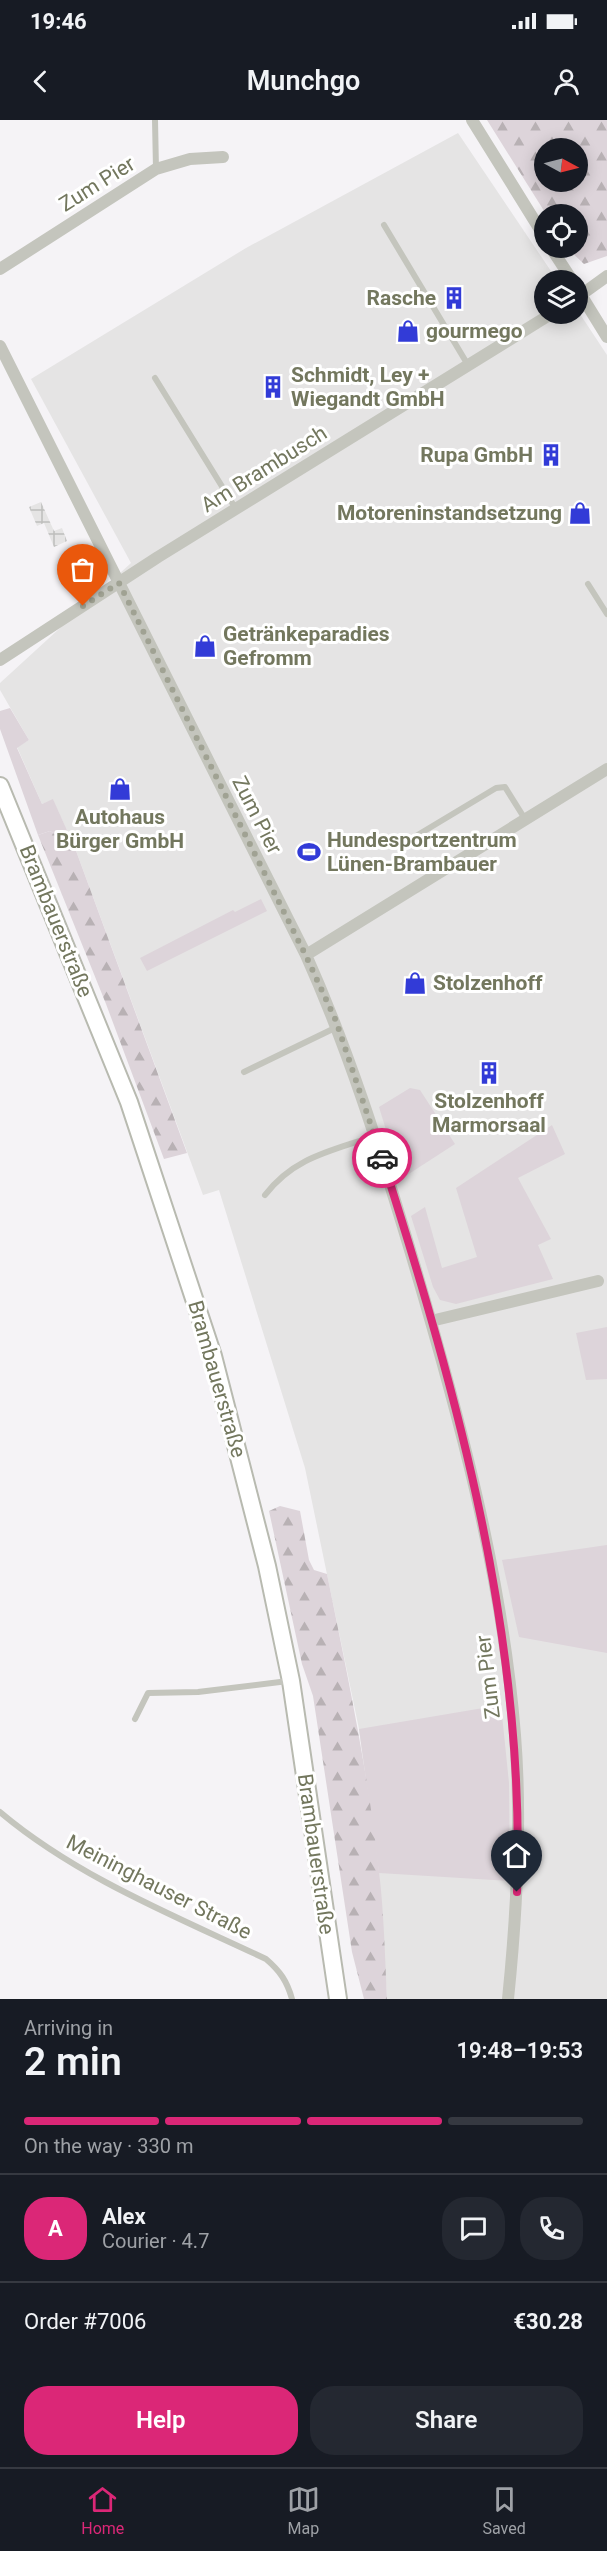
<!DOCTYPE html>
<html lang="en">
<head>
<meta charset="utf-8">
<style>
  :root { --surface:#171b24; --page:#242831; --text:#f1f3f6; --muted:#9ea1a6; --line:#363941; --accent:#db2777 }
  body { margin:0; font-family:Roboto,sans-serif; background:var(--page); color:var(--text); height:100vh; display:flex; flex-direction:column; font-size:22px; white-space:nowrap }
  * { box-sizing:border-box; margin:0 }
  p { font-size:20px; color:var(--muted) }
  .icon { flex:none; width:33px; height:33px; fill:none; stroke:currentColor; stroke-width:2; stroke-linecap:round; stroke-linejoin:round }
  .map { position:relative; height:1879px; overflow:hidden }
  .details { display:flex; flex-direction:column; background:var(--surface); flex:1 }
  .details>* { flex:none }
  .needle { width:39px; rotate:97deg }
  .buttons { position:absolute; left:534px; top:18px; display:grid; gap:12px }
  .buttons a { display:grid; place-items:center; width:54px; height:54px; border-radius:50%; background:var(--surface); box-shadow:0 3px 15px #0003; font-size:30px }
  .pin { position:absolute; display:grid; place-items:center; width:51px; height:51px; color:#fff; margin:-62px -26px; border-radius:50% 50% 50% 0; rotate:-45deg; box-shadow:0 0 6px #0007 }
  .pin .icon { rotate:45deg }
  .courier { position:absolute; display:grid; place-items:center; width:60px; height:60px; margin:-30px; border:4px solid #db2777; border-radius:50%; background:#fff; color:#222; box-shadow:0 2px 8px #0007 }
  .overview em { font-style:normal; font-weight:600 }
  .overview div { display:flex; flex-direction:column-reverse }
  .overview { display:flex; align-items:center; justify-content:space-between; height:102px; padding:0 24px }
  h1 { font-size:39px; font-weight:600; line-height:45px }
  .bar { display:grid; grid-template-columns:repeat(4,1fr); gap:9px 6px; align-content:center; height:72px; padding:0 24px }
  .bar i { height:8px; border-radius:4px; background:var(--line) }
  .bar .selected { background:var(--accent) }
  .bar p { grid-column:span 4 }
  .line { display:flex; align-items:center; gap:15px; padding:0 24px; border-top:2px solid var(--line) }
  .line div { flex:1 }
  .round { display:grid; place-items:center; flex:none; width:63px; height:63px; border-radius:24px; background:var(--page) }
  .cta { display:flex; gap:12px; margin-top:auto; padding:12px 24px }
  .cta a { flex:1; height:69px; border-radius:24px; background:var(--accent); color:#fff; font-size:24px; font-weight:600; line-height:69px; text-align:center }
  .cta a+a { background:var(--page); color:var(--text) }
  .status { display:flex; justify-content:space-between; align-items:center; height:42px; padding:0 30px; background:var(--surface); direction:ltr }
  .status svg { height:16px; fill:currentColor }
  header { display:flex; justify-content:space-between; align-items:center; height:78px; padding:0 24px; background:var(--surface); font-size:27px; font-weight:600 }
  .menu { display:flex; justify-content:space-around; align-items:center; height:84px; border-top:2px solid var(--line); background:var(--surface); font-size:16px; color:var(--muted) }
  .menu a { display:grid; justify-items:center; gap:3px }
  .menu .selected { color:var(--accent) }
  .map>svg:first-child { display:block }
</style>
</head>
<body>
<div class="status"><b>19:46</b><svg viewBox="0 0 49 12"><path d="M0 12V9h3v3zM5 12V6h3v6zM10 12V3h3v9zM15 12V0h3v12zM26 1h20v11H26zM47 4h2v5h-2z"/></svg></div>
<header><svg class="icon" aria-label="back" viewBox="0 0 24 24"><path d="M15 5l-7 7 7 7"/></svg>Munchgo<svg class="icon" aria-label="person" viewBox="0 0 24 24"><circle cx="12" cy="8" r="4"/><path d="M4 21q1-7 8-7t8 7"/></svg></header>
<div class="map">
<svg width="607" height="1879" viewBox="0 0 607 1879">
  <defs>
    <pattern id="industrial-grid" width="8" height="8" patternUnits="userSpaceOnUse" patternTransform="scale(1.5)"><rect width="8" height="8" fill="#e5e4e4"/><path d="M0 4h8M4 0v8" fill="none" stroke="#bebebc"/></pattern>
    <pattern id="forest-firs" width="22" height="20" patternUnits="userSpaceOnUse" patternTransform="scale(1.5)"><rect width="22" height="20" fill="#ddd4da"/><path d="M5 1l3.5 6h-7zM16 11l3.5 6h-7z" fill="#b8b1b4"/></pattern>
  </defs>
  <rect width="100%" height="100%" fill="#f5f3f6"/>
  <path fill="#e5e4e4" d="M458,13L557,160H544V194H578V191L607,235V1879H387L379,1753L359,1609L305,1348L219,1070L203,1075L75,728L53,680L42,684L17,627L29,620L0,570V563L131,443L31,259L246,128Z"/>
  <path fill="url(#industrial-grid)" d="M41,382L54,411L62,408L67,421L54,427L44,403L37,406L29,387Z"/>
  <path fill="#ddd4da" d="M10,588L29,620L17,628L42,684L53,679L75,728L50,711L38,715L0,609V591Z
    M261,779L267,791L147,851L140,838L233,790L235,792Z
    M410,968L420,970L455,1024L401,1059L379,987Z
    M552,1005L565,1034L518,1058L551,1119L538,1125L553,1159L456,1184L440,1180L433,1167L411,1096L425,1087L442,1148L477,1137L456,1068Z
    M607,1207V1259L586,1260L576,1213Z
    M607,1425V1533L519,1517L502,1440Z
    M501,1585L509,1663L510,1761L379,1753L359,1609Z"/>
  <path fill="url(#forest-firs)" fill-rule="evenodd" d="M487,0H607V136L584,144L567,128H578V94H546ZM578,28V62H544V28Z
    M50,711L75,728L187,1033L164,1039L106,884L38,715Z
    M280,1386L300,1391L309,1440L314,1450L327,1454C347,1553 368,1651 379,1751C384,1793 385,1837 387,1879H364L352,1832L313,1576L302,1544L269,1391Z"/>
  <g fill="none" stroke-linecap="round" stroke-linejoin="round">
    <g stroke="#b8bab0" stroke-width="20">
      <path id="secondary" d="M0,666L129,982L213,1236L267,1446L291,1561L338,1879"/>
    </g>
    <path stroke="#c4c5bd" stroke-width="6" d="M155,0L156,49
      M384,105L468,245
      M155,258L236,389
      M588,464L607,494
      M416,716L496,668L505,667L525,699
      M244,952L337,907
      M265,1075C294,1037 331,1031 374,1016
      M135,1599L148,1573L198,1572L288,1561
      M0,1692C77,1757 175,1796 266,1839C280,1851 287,1861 292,1879"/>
    <path stroke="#c4c5bd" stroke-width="12" d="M472,0L544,116
      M551,128L572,160
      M0,149L156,49L190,39L223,37
      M578,170L607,217
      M578,177L607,156
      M0,226L306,835C349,931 380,1030 410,1130C457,1288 502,1451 515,1615C522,1703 517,1791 508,1879
      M0,540L158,437L551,194
      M306,835L607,649
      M431,1201L598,1161"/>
    <use href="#secondary" stroke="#fff" stroke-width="16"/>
  </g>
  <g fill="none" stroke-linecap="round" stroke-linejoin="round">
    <path stroke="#a0a293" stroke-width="6" stroke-dasharray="0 10.8" d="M83,486L119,463L306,836L336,901L382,1038"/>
    <path stroke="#db2777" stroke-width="8" d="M382,1038C458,1275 526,1521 517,1772"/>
  </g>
  <defs>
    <g id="building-bare" transform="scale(1.8)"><path d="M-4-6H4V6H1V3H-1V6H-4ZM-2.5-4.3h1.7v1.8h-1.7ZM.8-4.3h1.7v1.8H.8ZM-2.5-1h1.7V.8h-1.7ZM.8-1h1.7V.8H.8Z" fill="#323bd7" stroke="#fff" stroke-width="2.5" paint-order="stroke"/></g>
    <g id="shop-bare" transform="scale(1.8)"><path d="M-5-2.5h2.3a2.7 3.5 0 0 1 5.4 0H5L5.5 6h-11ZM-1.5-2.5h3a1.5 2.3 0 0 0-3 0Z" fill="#323bd7" stroke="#fff" stroke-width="2.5" paint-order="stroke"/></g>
    <g id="stadium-bare" transform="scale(1.8)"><path d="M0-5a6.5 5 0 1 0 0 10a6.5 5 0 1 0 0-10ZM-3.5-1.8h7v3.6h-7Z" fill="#323bd7" stroke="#fff" stroke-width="2.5" paint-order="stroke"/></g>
  </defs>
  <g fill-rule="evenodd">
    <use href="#building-bare" x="454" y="178"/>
    <use href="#shop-bare" x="408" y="211"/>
    <use href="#building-bare" x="273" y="267"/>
    <use href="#building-bare" x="551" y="335"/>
    <use href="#shop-bare" x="580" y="393"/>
    <use href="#shop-bare" x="205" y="526"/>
    <use href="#shop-bare" x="120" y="669"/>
    <use href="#stadium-bare" x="309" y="732"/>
    <use href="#shop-bare" x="415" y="863"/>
    <use href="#building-bare" x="489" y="953"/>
  </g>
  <g text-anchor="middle" stroke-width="6" stroke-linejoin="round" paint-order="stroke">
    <g font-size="21" fill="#73775e" stroke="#fff">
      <text transform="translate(97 64) rotate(-32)" y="7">Zum Pier</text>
      <text transform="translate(264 349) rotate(-32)" y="7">Am Brambusch</text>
      <text transform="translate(257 695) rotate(63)" y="7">Zum Pier</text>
      <text transform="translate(56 801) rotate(68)" y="7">Brambauerstraße</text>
      <text transform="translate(217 1259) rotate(74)" y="7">Brambauerstraße</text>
      <text transform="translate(488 1557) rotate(-97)" y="7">Zum Pier</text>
      <text transform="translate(316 1734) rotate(82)" y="7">Brambauerstraße</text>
      <text transform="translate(159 1767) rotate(27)" y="7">Meininghauser Straße</text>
    </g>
    <g font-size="21" font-weight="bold" fill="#73775e" stroke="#fff" text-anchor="start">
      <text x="436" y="185" text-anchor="end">Rasche</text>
      <text x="426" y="218">gourmego</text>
      <text x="291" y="262">Schmidt, Ley +<tspan x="291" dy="24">Wiegandt GmbH</tspan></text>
      <text x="533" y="342" text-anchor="end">Rupa GmbH</text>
      <text x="562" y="400" text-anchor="end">Motoreninstandsetzung</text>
      <text x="223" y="521">Getränkeparadies<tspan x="223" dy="24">Gefromm</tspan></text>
      <text x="120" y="704" text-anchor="middle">Autohaus<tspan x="120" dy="24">Bürger GmbH</tspan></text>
      <text x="327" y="727">Hundesportzentrum<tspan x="327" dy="24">Lünen-Brambauer</tspan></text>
      <text x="433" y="870">Stolzenhoff</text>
      <text x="489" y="988" text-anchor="middle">Stolzenhoff<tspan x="489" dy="24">Marmorsaal</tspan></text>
    </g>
  </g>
</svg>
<div class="buttons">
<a><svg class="needle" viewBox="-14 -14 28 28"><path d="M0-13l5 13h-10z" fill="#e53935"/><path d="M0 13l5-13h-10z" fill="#9ea1a6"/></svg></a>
<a><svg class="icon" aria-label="locate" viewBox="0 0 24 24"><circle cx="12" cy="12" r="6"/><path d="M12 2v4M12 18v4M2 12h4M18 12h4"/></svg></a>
<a><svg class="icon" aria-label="layers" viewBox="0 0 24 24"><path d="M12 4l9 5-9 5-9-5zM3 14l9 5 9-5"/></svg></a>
</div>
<div class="pin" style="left:83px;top:486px;background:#ea580c"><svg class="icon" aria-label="bag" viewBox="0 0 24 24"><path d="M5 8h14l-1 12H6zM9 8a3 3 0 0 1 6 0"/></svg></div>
<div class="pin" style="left:517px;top:1772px;background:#1f2937"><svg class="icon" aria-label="home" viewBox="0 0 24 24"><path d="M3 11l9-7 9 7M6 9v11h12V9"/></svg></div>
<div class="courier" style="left:382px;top:1038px"><svg class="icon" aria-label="car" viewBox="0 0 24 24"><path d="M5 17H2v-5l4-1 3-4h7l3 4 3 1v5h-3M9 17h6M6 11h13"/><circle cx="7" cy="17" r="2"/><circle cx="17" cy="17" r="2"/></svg></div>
</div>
<section class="details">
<div class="overview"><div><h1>2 min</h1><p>Arriving in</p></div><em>19:48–19:53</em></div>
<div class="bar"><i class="selected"></i><i class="selected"></i><i class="selected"></i><i></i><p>On the way · 330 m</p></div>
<div class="line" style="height:108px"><b class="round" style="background:var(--accent);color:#fff">A</b><div><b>Alex</b><p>Courier · 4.7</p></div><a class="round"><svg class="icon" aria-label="chat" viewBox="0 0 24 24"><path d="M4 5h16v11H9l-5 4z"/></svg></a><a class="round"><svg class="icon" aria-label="phone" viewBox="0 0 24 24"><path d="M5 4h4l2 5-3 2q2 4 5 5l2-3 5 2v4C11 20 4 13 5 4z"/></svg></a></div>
<div class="line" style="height:78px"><div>Order #7006</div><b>€30.28</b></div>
<div class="cta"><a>Help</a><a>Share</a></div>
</section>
<nav class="menu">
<a class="selected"><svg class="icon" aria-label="home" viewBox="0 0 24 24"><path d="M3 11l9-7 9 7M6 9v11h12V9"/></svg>Home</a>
<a><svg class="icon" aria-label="map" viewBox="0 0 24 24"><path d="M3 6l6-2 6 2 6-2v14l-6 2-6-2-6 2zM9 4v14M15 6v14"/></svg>Map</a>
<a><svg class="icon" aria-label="saved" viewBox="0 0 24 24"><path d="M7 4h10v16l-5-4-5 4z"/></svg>Saved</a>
</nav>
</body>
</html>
